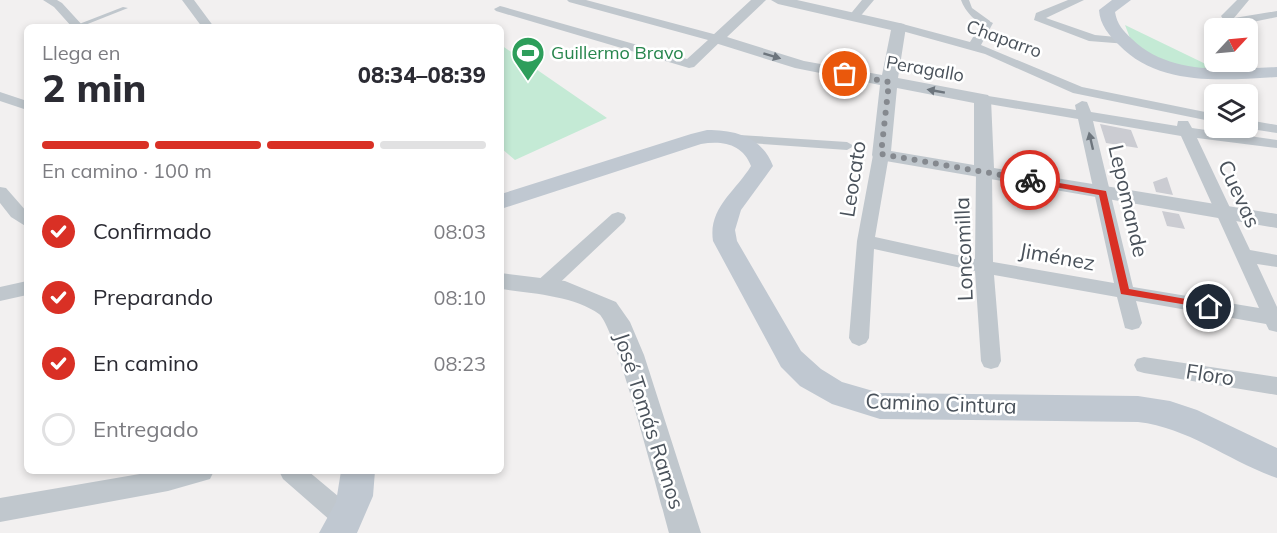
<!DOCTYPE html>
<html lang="es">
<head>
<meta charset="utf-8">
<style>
  :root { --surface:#fff; --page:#f2f2f3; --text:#2b2b33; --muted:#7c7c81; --line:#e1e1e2; --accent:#d93025 }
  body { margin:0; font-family:Mulish,sans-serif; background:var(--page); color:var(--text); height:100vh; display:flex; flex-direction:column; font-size:22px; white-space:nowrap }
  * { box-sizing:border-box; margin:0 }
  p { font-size:20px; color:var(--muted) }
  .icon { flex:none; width:33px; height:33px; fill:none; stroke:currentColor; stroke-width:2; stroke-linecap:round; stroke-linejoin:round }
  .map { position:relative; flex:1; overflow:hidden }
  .drawer { position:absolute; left:24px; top:24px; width:480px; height:450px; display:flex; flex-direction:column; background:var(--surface); border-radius:9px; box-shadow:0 3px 9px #0003 }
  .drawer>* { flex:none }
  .needle { width:39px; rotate:64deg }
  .buttons { position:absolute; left:1204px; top:18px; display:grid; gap:12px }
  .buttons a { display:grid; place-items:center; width:54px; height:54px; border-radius:9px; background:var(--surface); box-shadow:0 3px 9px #0003; font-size:30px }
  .pin { position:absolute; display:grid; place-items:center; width:51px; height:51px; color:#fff; margin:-26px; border:3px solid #fff; border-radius:50%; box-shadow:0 2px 6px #0007 }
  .courier { position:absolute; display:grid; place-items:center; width:60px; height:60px; margin:-30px; border:4px solid #d93025; border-radius:50%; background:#fff; color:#222; box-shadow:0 2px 8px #0007 }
  .headline em { font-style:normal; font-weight:800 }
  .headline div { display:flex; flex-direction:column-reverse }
  .headline { display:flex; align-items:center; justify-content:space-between; height:102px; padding:0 18px }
  h1 { font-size:39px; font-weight:800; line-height:45px }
  .bar { display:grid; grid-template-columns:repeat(4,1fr); gap:9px 6px; align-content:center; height:72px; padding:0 18px }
  .bar i { height:8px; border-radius:4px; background:var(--line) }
  .bar .current { background:var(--accent) }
  .bar p { grid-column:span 4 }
  ol { padding:0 18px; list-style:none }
  li { display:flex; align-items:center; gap:18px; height:66px }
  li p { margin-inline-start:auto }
  li .icon { padding:6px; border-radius:50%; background:var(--accent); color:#fff; stroke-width:4 }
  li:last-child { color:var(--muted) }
  li i { width:33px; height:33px; border:3px solid var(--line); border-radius:50% }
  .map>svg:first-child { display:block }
</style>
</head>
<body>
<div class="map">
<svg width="1277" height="533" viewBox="0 0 1277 533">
  <rect width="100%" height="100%" fill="#f2f0f0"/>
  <path fill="#c4ead5" d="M1125,25L1216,69L1192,71L1160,60L1133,46Z
    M501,45L607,118L515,160L501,148Z"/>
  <path fill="#cbccd2" d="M1100,124L1131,130L1138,148L1106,143Z
    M1167,177L1173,195L1156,192L1153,182Z
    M1162,211L1179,214L1185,229L1167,226Z"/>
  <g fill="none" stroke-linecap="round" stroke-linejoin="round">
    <path fill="#c0c7cd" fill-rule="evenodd" d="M123,7L128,8L80,27L74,26Z"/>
    <path fill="#c0c7cd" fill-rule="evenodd" d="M961,0H969L972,8L990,21V25C977,26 965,11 961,0Z"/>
    <path fill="#c0c7cd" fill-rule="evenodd" d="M43,0H57L62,3L84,27H72L54,7Z
      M182,0H194L214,27H202Z
      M567,0H586L721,36L723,39L694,67L689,68L496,11L494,9L500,6L504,7L687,59L708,40L569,2Z
      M862,0H874L858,19H850L848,17Z
      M1068,0H1084L1046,18L1095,35L1127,38V44L1089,41L1034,20L1036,13Z
      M1237,0H1249L1234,18L1277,11V17L1238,25L1225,22L1221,16Z
      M987,20L993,23L981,45L1082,87L1215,114V122L1073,93L985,54L895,29L893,27L899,23L970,42L983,21Z
      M0,92L27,101V110L0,101Z
      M982,95L1076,110L1075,105L1082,101L1087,102L1091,112L1177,126L1178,121H1188L1192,128L1277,140V148L1197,138L1250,250L1277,255V267L1257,264L1277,307V332L1269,330L1266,324L1136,301L1142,323L1139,328L1132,330L1125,328L1117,297L994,275L1001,361L998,367L991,369L984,367L981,361L975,271L874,249L869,338L866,343L859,346L852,343L849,338L857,241L873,155L881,150L889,155L875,237L975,259L976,173L984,168L992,173L993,262L1114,283L1078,119L977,102L975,99ZM1093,121L1181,136L1259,308L1133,287Z
      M1248,120L1277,125V133L1245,128H1248Z
      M739,135L847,142L854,146L847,150L734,142L732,139L734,136Z
      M0,187L6,188L27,212V227L11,217L0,203Z
      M618,212L624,214L626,218L624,222L550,292L543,294L536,292L534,287L536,282L612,214Z
      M27,281V295L0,301V287Z
      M1144,357L1277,377V395L1144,373L1137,371L1134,365L1137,359Z
      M157,471H214L210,479L168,491L0,522V498Z
      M279,471H308L357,512L360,520L357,528L348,532L339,528L283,479Z"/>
    <path fill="#c0c7cd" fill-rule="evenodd" d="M751,0H766L727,37L804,61L882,75L891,30L778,4L771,0H797L904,24L906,27L898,78L988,95L991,99L994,168L1277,214V228L874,159L872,155L880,85L795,68L712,42L709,39L712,36ZM897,88L974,103V165L891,151Z
      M501,273L565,281L616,302L630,322L644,355L701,533H669C660,501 616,327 599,314C575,296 530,293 501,289Z"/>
    <path fill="#c0c8d1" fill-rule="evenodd" d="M1112,0H1131L1115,12C1117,24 1123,31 1132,39C1170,76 1228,69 1277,67V77C1224,80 1159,87 1119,45C1109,35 1100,25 1099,10Z
      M707,130C736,130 762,137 773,166L741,210L735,230L737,241L801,351L821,369L842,382L880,393L1138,396L1170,401L1197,410L1277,448V478C1228,461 1190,428 1138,422L880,419L832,404L800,386L781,367L713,241C708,208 735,192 751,166C743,144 722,140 701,144L501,209V194L691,134Z
      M341,471H375L373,496L357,533H319L336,502Z"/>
  </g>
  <defs><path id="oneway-solid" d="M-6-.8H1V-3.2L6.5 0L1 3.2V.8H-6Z" transform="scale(1.5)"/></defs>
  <g fill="#6d757d">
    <use href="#oneway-solid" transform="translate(772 56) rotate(17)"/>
    <use href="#oneway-solid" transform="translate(936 91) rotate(-170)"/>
    <use href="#oneway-solid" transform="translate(1091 141) rotate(-103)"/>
  </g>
  <path fill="#d93025" d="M1030,178L1106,191L1129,289L1209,303L1212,304V309L1121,294L1099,195L1027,182V179Z"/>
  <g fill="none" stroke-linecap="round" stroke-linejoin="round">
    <path stroke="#85898f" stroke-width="6" stroke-dasharray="0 10.8" d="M845,74L889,82L881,154L1030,180"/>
  </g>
  <defs>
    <g id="stadium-pin" transform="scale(1.725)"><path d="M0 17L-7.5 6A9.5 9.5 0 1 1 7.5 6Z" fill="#2e9e5b" stroke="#fff"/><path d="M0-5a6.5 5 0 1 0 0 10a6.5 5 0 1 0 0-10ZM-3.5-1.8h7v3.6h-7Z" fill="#fff"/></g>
  </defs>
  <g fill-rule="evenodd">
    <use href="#stadium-pin" x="528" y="53"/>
  </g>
  <g text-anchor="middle" stroke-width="5" stroke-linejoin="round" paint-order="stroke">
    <g font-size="18" fill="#4a525b" stroke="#fff">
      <text transform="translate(1004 39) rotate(20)" y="6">Chaparro</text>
      <text transform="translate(925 69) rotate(10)" y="6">Peragallo</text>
    </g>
    <g font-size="18" fill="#27864d" stroke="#fff" text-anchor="start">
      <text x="551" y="59">Guillermo Bravo</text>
    </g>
    <g font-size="21" fill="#4a525b" stroke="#fff">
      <text transform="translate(853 179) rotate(-81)" y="7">Leocato</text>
      <text transform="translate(1239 194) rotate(65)" y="7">Cuevas</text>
      <text transform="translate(1128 201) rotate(77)" y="7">Lepomande</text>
      <text transform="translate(964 249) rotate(-92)" y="7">Loncomilla</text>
      <text transform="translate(1057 257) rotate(10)" y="7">Jiménez</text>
      <text transform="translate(1210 375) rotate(9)" y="7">Floro</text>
      <text transform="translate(941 404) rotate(2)" y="7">Camino Cintura</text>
      <text transform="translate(649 421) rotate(72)" y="7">José Tomás Ramos</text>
    </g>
  </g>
</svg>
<div class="buttons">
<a><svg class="needle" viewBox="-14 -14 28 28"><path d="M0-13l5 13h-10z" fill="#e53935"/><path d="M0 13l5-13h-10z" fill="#7c7c81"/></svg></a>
<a><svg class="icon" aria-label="layers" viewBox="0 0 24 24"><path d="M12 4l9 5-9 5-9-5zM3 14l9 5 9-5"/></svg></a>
</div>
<div class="pin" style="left:845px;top:74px;background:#ea580c"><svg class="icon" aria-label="bag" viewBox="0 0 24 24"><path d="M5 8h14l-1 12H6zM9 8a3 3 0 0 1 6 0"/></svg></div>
<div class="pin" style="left:1209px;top:307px;background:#1f2937"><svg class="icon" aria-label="home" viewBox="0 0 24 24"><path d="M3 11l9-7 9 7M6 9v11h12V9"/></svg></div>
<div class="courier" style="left:1030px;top:180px"><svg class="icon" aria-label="bike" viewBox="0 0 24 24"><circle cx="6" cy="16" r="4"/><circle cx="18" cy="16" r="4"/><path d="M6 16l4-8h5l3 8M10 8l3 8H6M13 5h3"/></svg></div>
<section class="drawer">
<div class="headline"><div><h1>2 min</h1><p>Llega en</p></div><em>08:34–08:39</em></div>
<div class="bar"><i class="current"></i><i class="current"></i><i class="current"></i><i></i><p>En camino · 100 m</p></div>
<ol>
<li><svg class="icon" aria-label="check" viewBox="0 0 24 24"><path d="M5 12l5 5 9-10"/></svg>Confirmado<p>08:03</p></li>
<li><svg class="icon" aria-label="check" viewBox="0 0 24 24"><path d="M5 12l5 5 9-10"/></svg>Preparando<p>08:10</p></li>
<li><svg class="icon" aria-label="check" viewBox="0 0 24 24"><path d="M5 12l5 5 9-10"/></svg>En camino<p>08:23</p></li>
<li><i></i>Entregado</li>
</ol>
</section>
</div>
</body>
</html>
